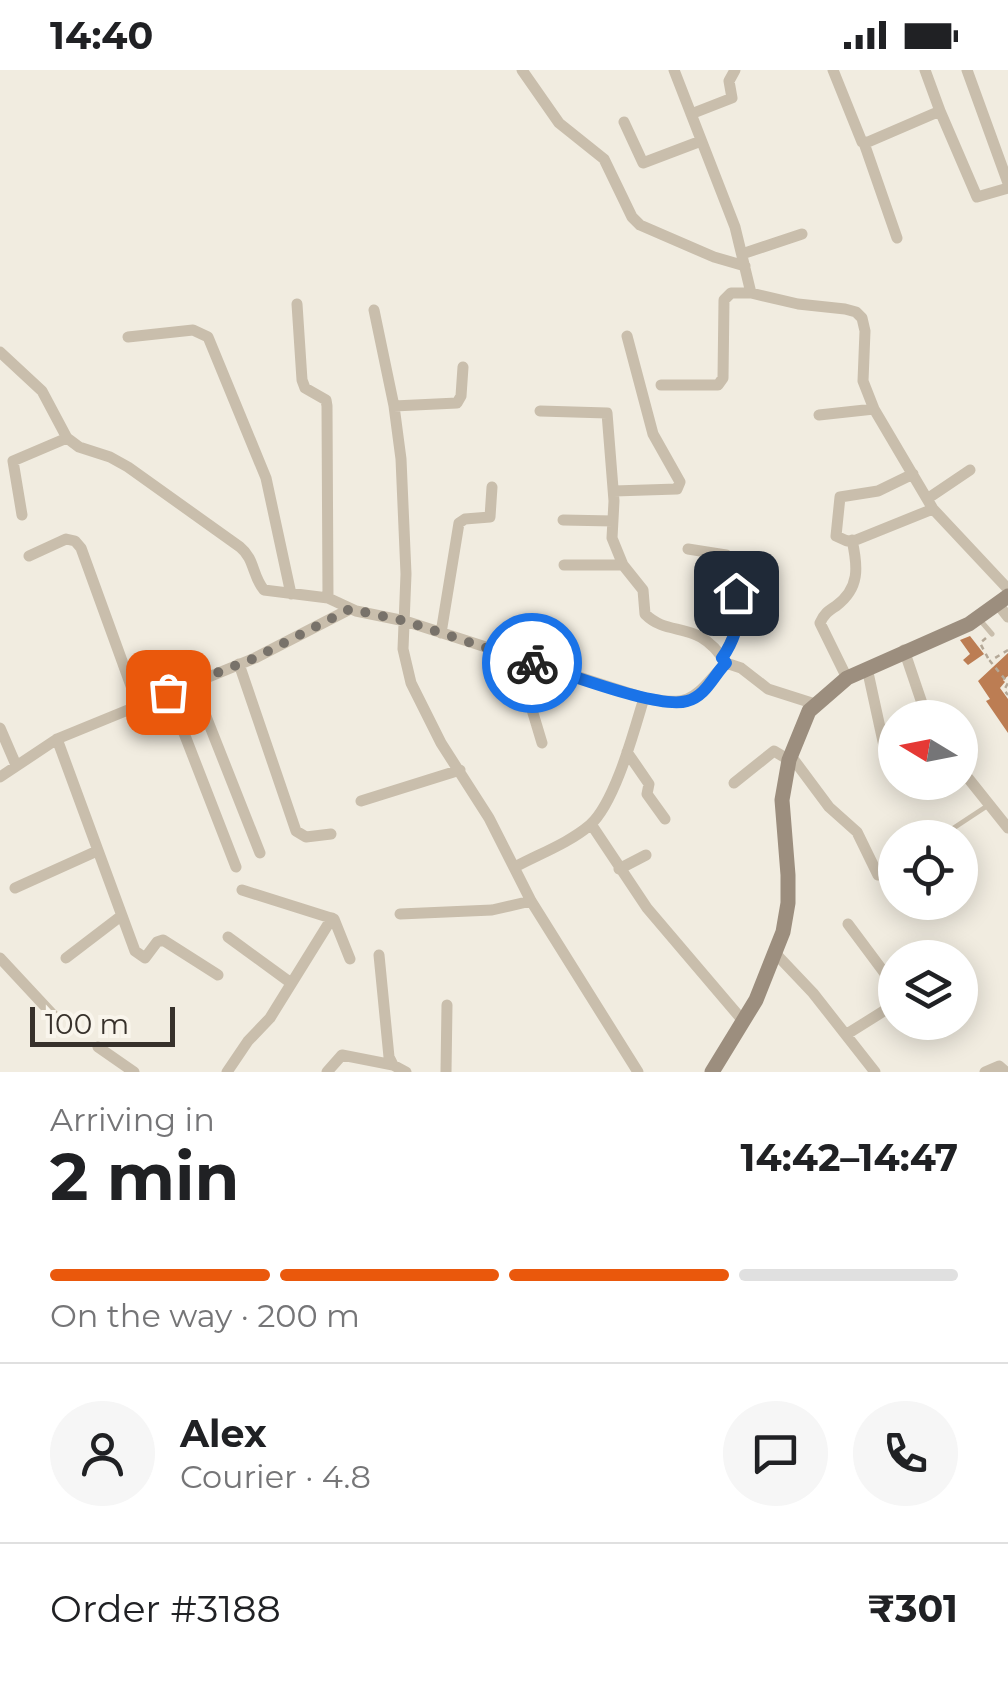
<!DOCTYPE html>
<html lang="en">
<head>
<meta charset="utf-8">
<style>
  :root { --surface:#fff; --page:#f6f6f6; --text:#202124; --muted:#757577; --line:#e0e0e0; --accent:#ea580c }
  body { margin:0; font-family:Montserrat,sans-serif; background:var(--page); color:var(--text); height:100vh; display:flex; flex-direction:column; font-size:38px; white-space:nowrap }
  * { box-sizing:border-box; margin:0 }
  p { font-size:32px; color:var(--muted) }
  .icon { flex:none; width:55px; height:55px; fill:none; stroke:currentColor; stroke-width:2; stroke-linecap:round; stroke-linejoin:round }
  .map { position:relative; height:1002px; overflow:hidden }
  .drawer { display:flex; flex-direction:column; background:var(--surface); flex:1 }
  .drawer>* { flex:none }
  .needle { width:65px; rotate:280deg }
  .tools { position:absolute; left:878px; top:630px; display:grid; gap:20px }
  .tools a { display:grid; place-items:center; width:100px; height:100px; border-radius:50%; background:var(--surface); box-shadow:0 5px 25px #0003; font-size:50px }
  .scale { position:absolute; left:30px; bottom:25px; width:145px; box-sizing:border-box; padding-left:10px; border:5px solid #37312b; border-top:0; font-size:28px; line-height:35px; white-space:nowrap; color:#37312b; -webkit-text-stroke:8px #f9f5ec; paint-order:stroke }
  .pin { position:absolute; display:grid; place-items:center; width:85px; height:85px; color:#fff; margin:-42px; border-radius:20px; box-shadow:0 5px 15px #0006 }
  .courier { position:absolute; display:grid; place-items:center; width:100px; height:100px; margin:-50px; border:8px solid #1a73e8; border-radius:50%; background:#fff; color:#222; box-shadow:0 2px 12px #0007 }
  .summary em { font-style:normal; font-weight:700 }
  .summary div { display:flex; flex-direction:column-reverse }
  .summary { display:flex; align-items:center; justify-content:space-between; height:170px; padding:0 50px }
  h1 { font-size:65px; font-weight:700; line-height:75px }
  .bar { display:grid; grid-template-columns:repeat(4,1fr); gap:15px 10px; align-content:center; height:120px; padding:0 50px }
  .bar i { height:12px; border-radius:8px; background:var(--line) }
  .bar .on { background:var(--accent) }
  .bar p { grid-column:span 4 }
  .line { display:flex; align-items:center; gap:25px; padding:0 50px; border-top:2px solid var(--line) }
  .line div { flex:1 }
  .round { display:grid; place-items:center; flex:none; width:105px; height:105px; border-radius:52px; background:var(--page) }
  .status { display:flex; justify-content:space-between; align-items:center; height:70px; padding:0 50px; background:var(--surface); direction:ltr }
  .status svg { height:28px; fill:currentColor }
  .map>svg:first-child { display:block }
</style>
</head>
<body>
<div class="status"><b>14:40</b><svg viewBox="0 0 49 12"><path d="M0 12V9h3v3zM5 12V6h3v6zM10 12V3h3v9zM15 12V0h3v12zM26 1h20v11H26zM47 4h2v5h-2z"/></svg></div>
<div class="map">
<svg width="1008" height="1002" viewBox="0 0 1008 1002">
  <rect width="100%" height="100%" fill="#f1ece0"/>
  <path fill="#bc7d53" d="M970,566L984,584L968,595L963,590L970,584L960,570Z
    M1008,583V606L1003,610L1005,612L1000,618L1008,629V663L986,631L990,629L978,611Z"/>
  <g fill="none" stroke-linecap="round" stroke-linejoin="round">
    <path stroke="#b4a897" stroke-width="2.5" stroke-dasharray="5 5" stroke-linecap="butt" d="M986,568L980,573L989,590
      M1008,580L990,591L1008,613L1004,620L1008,625"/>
    <path stroke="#c9beac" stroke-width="5" d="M980,550L992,564
      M940,767L987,736"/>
    <path stroke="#c9beac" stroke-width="11" d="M522,0L559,53L604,89L632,147L640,155L714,187L745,196
      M674,0L735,157L751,223L798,234L845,239L856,242L862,248L865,261L863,311L874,339L933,439L1008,519
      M833,0L862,72H868L940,41L977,127L1008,118
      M925,0L940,41
      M967,0L1008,113
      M691,44L732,28L729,11L735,0
      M624,52L643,93L701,71
      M864,73L897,168
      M742,184L802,164
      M297,234L302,310L305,318L326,330L327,336L328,528
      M374,240L394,336L401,389L406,504L403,579L411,613L441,673L489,748L531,831L638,1002
      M128,267L193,260L208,267L266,408L291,524
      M0,282L42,321L67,368L79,377L110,387L128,397L240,477C255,489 252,506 264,520L328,528L356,541L405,551L644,628C695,638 694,626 726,593L741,598L768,619L815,634
      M661,315H718L723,308L724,230L731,223H751
      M394,336L457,333L461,326L463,297
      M540,341L607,343L614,431L612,468L623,495L643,520L645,544C670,569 697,547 726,593
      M819,345L874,339
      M913,404L878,421L840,427L836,466L847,471L856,470L933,439
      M614,421L677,419L680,412L653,364L627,266
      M927,429L970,400
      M22,445L13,391L67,368
      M563,450L613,451
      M688,479L726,485L728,518L741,528L736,561L723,588
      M29,486L66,469L75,471L81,478L138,635
      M564,495H623
      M997,533L1008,547
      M441,563L459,453L465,449L490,447L492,417
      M904,580L927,648
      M531,593L530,633L542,673
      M239,594L296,761L306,767L331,764
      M867,598L884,676
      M847,608L820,553C824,544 828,541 836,536C860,518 858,497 852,470
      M192,611L260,783
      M168,622L236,797
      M0,658L16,695
      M57,669L135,881L145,888L157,872L163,870L218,905
      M627,682L649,714L647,724L665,749
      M791,686L829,737L857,762L878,805
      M960,698L1008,758
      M0,707L57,669L255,588L350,539
      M734,713L774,681L789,690
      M361,731L460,700
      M591,754L647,838L744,952
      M515,797C539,784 569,773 590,755C615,733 634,661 644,628
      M619,799L646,785
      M15,818L97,781
      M242,820L334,849L350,889
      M400,844L492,840L531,831
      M848,854L895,917
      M228,867L291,913
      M776,884L813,923L875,1002
      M379,885L389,987L393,995L406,1002
      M0,888L54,946
      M66,888L121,846
      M847,964L895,934
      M98,977L134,1002
      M227,1002L248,971L270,948L332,848
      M327,1002L342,985L393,995
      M446,1002L447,935
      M985,1002L999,996L1006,1002"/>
    <path stroke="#9c8e7e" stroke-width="15" d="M712,1002L756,930L783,862L788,833V805L782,730L789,690L809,641L847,608L969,554L1008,526"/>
  </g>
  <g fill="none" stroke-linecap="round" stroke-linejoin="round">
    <path stroke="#78726a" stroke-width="10" stroke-dasharray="0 18" d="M168,622L255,588L350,539L405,551L532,593"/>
    <path stroke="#1a73e8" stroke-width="12" d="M532,593C564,602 659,640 687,631C706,626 713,606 726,593L722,588C735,570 740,550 741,528L736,523"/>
  </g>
</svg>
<div class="tools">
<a><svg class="needle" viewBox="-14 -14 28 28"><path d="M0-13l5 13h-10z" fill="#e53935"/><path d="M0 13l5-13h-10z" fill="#757577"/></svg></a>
<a><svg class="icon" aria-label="locate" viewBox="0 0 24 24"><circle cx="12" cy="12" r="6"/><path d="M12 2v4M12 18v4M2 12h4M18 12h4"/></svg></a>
<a><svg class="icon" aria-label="layers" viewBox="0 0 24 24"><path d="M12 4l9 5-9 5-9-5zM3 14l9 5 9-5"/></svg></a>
</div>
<div class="scale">100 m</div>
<div class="pin" style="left:168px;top:622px;background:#ea580c"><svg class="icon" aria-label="bag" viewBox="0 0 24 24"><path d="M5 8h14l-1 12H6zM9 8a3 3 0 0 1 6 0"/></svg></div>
<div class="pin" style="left:736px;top:523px;background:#1f2937"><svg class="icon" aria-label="home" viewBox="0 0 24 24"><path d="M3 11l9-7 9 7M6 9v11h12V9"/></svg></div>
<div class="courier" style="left:532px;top:593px"><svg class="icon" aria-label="bike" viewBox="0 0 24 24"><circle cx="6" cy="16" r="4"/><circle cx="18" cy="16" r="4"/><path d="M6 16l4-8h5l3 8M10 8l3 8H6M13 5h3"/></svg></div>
</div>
<section class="drawer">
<div class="summary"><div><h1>2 min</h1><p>Arriving in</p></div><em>14:42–14:47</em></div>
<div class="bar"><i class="on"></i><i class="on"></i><i class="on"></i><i></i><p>On the way · 200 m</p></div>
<div class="line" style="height:180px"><a class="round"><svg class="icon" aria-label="person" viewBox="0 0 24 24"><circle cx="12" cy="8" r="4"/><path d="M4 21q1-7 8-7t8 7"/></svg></a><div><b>Alex</b><p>Courier · 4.8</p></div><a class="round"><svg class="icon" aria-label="chat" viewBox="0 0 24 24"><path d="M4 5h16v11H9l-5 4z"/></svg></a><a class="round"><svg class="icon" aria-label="phone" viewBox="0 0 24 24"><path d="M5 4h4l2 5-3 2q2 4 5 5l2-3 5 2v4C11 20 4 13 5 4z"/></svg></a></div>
<div class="line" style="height:130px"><div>Order #3188</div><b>₹301</b></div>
</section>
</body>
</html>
